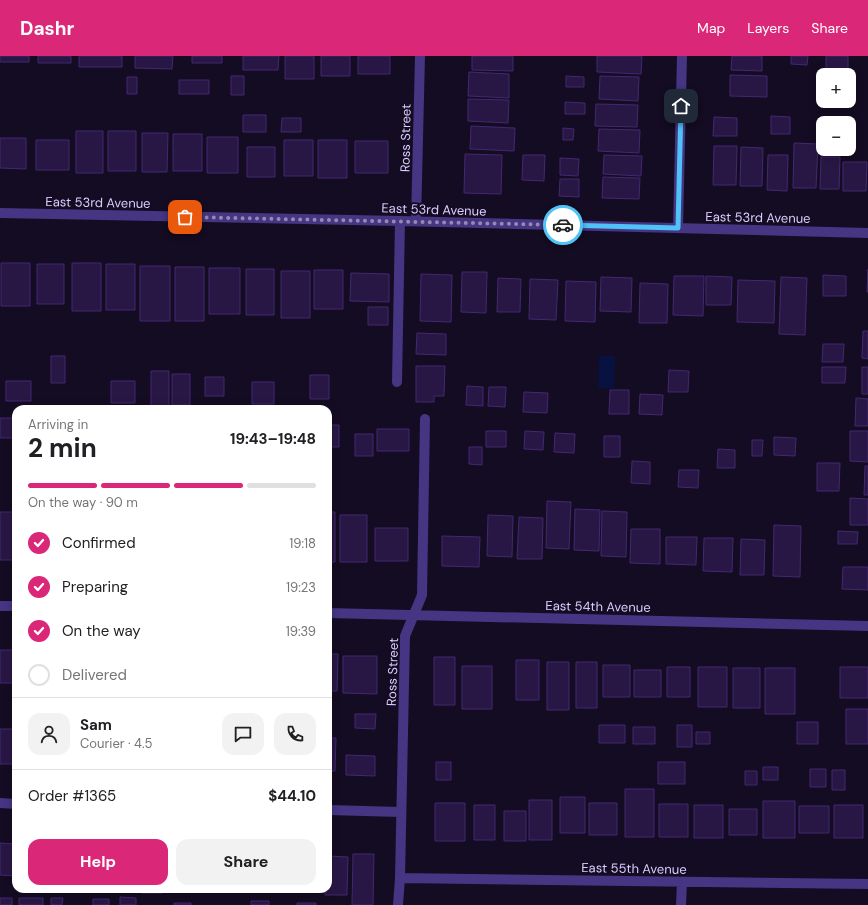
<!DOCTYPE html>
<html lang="en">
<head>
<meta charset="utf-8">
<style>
  :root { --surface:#fff; --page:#f2f2f2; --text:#202124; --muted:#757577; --line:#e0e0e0; --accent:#db2777 }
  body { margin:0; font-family:"DM Sans",sans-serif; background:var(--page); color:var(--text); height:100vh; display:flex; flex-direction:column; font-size:15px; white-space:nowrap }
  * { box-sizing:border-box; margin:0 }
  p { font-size:13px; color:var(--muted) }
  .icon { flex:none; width:22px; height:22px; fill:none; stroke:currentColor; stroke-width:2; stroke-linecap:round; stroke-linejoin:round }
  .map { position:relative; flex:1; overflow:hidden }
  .details { position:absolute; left:12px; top:349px; width:320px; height:488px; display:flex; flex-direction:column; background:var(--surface); border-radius:12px; box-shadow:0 2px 10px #0003 }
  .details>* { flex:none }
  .buttons { position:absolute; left:816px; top:12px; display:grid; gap:8px }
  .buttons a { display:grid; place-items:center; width:40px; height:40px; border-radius:8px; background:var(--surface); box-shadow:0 2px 10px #0003; font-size:20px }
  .pin { position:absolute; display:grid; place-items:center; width:34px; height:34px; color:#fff; margin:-17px; border-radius:8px; box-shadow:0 2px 6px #0006 }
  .courier { position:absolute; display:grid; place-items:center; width:40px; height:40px; margin:-20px; border:3px solid #4fc3f7; border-radius:50%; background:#fff; color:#222; box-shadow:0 1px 5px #0007 }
  .summary em { font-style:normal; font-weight:700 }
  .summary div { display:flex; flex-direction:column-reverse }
  .summary { display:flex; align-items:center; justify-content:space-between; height:68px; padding:0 16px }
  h1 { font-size:26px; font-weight:700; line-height:30px }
  .bar { display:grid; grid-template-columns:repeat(4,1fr); gap:6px 4px; align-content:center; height:48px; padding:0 16px }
  .bar i { height:5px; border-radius:3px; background:var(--line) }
  .bar .on { background:var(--accent) }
  .bar p { grid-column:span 4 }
  .line { display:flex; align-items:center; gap:10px; padding:0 16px; border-top:1px solid var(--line) }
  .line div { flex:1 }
  .round { display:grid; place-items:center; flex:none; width:42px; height:42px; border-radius:12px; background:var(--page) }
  ol { padding:0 16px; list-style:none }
  li { display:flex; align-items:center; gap:12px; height:44px }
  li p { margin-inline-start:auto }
  li .icon { padding:4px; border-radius:50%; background:var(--accent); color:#fff; stroke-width:4 }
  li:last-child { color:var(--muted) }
  li i { width:22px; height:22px; border:2px solid var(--line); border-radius:50% }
  .action { display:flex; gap:8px; margin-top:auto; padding:8px 16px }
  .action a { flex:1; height:46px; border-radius:12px; background:var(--accent); color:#fff; font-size:16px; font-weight:700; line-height:46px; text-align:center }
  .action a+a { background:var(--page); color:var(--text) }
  header { display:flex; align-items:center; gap:24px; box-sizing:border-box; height:56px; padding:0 20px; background:var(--accent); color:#fff }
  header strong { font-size:19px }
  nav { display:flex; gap:22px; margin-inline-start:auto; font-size:14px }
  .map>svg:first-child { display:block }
</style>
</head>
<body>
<header>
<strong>Dashr</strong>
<nav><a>Map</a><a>Layers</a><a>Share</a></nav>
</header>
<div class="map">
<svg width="868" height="849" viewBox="0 0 868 849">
  <rect width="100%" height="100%" fill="#140c22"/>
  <path fill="#071240" d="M599,300H615L614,332H598Z"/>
  <path fill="#281744" stroke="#432871" d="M0,0H29V6H0Z
    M38,0H71V7H38Z
    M79,0H122V11H79Z
    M135,0H173L172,13L135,12Z
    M192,0H222V7H192Z
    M243,0H279L278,14H243Z
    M285,0H314V23H285Z
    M321,0H350V20H321Z
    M358,0H390V18H358Z
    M472,0H513V15L472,14Z
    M597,0H642L641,18L597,16Z
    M732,0H762V15L731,14Z
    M791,0H808L807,9L791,8Z
    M826,0H848V17L826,16Z
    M469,16L509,18V42L468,40Z
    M730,19L767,20V41L730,40Z
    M231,20H244V39H231Z
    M566,20L584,21V31H566Z
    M600,20L639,21L638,45L599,43Z
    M127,21H137V38H127Z
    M179,24H209V38H179Z
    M468,43L509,44L508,67L468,65Z
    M565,46L585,47V58H565Z
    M596,48L638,49L637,71L595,70Z
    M243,59H266V76H243Z
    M771,60L790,61V78H771Z
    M714,61L737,62V80H713Z
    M282,62H301V76H281Z
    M819,63L832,64V67H823V81H818Z
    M471,70L515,72L514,95L470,93Z
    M563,72L574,73L573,84H563Z
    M599,73L640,74L639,97L598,95Z
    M76,75H103V117H76Z
    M108,75H136V115H108Z
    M142,77H168L167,116H142Z
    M173,78H202V115H173Z
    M207,81H238V117H207Z
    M0,82H26V113L0,112Z
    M36,84H69V114H36Z
    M284,84H313V120H284Z
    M318,84H347V122H318Z
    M355,85H388V117H355Z
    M794,87L818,88L816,132H793Z
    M714,90H737L736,129H713Z
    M247,91H275V121H247Z
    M741,91L763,92L762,130H740Z
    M465,98L502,99L501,138L464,137Z
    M523,99H545L544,125L522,124Z
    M604,99L642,100L641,120L603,118Z
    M768,99H788L787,135L767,134Z
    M821,101H840L839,133H820Z
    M560,102L579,103L578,120L560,119Z
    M843,106H867L866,135H843Z
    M603,121L640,122L639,143L602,142Z
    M560,123H579V141L559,140Z
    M1,207H30V250H1Z
    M72,207H101V255H72Z
    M37,208H64V248H37Z
    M106,208H135V254H106Z
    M140,210H170V265H140Z
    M175,211H204V265H175Z
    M209,212H240V258H209Z
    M246,213H274V259H246Z
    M868,213V236H867Z
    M314,214H343V253H314Z
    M281,215H310V262H281Z
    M462,216H487L486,257L461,256Z
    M351,217L389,218V246L350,245Z
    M421,218L452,219L451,266L420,265Z
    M823,219L846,220V240H823Z
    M674,220H704L703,260L673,259Z
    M706,220L732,221L731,249H706Z
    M601,221L632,222L631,256L600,255Z
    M781,221L807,222L805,279L779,278Z
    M498,222L521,223L520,256H497Z
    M530,223L558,224L556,264L529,263Z
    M738,224L775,225L774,267L737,266Z
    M566,225L596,226L595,266L565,265Z
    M640,227L668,228L667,267H639Z
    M368,251H388V269H368Z
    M863,275H868V303L862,302Z
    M417,277L446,278V299L416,298Z
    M823,288H844L843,306H822Z
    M51,300H65V327H51Z
    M416,310H445L444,340H434V346H416Z
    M822,311H846L845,327H822Z
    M862,311H868V338H862Z
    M669,314L689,315L688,336H668Z
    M151,315H169V350H151Z
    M172,318H190V349H172Z
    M310,319H329V343H310Z
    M205,321H224V340H205Z
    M6,325H31V345H6Z
    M111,325H135V347H111Z
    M252,326H274V348H252Z
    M467,330L483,331V350L466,349Z
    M489,331H506L505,351L488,350Z
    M610,334H629V358H609Z
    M524,336L548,337L547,357L523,356Z
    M640,338L663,339L662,359L639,358Z
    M856,342L868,343V370H855Z
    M0,362H16V382H0Z
    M328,369H339V391H328Z
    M377,373H409V395H377Z
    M486,375H506V391H486Z
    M525,375L544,376L543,394L524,393Z
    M850,375H868V406L850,405Z
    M555,377L575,378L574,397L554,396Z
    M355,378H373V400H355Z
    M604,380H620V401H604Z
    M774,381L796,382L795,400L774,399Z
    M752,384H763L762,400H752Z
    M469,391H482V409L469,408Z
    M718,393L735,394V412H717Z
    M632,405L650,406V428L631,427Z
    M817,407H840L839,435H817Z
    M865,410H868V439H864Z
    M679,414H699L698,432L678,431Z
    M850,442L868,443V469H850Z
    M547,445L571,446L569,493L546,492Z
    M575,453L600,454L599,495L574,494Z
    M602,455L627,456L626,501L601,500Z
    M0,456H16V504H0Z
    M328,456H335V506H328Z
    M340,459H367V506H340Z
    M488,459L513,460L512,501L487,500Z
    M519,461L543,462L542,503H517Z
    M774,469L801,470L800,521L773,520Z
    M375,472H408V505H375Z
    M631,473H660V508L630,507Z
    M838,475L858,476L857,488H838Z
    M442,480L480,481L479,511L442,510Z
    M666,481H697L696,509L666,508Z
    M704,482H733L732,516L703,515Z
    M741,483L765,484L764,519H740Z
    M843,511H868V534L842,533Z
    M0,594H16V627H0Z
    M328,598H338L337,635H328Z
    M343,600H377V638L343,637Z
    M434,601H455V649H434Z
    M516,604H539V644H516Z
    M547,606H569V654H547Z
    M576,606H597V652H576Z
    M603,609H630V641H603Z
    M462,610H492V653H462Z
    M667,611H690V641H667Z
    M698,611H727V651H698Z
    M840,611H868V642H840Z
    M733,612H760V652H733Z
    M765,612H795V658H765Z
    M634,614H661V641H634Z
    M846,653H868V688H846Z
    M355,658H376L375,673L355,672Z
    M797,666H818V688H797Z
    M599,669H625V687H599Z
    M677,669H692V691H677Z
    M633,671H655V688H633Z
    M0,673H16V708H0Z
    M696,676H710V688H696Z
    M328,682H336L335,715H328Z
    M346,699L375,700V720L346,719Z
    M436,706H451V724H436Z
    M658,706H685V728H658Z
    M763,711H778V724H763Z
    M810,713H826V731H810Z
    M832,714H845V734H832Z
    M745,715H757V729H745Z
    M625,733H654V781H625Z
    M560,741H585V777H560Z
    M529,744H552V784H529Z
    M763,745H795V782H763Z
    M435,747H465V785H435Z
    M589,747H617V779H589Z
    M659,748H688V781H659Z
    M474,749H495V784H474Z
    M694,749H723V782H694Z
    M834,749H863V782H834Z
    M799,750H829V777H799Z
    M729,753H757V779H729Z
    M504,755H526V785H504Z
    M0,787L16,788V820L0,819Z
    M353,798H374L373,849H352Z
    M328,800L348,801L347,839H325V833H328Z
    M143,833H162V837H142Z
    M194,833H215V835H194Z
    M221,833H241V835L221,834Z
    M299,833H320V836H299Z
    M120,841L136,842V849H120Z
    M0,842H12V849H0Z
    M19,842H43V849H19Z
    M51,842H63L62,849H51Z
    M93,843H109V849H93Z
    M251,845H269V849H251Z
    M174,847H191V849H174Z
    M297,847H316V849H297Z"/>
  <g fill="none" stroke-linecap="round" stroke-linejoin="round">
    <path stroke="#453583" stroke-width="10" d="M0,157L400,165L868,177
      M416,165L420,0
      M678,172L682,0
      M397,326L400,165
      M0,550H16
      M328,557L868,570
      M0,747L16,748
      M328,754L401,756
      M400,822L868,828
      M398,849L400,822L405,580L422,539L425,363
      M681,849L682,826"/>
  </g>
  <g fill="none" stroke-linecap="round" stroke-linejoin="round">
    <path stroke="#9589b2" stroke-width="4" stroke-dasharray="0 7.2" d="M185,161L563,169"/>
    <path stroke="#4fc3f7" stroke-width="5" d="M563,169L678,172L681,50"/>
  </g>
  <g text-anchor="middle" stroke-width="4" stroke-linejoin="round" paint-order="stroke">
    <g font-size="13" fill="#dbcdff" stroke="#140c22">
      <text transform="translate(405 82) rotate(-89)" y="5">Ross Street</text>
      <text transform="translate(98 146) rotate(1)" y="5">East 53rd Avenue</text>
      <text transform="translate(434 153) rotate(2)" y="5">East 53rd Avenue</text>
      <text transform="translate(758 161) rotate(1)" y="5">East 53rd Avenue</text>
      <text transform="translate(598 550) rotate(1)" y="5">East 54th Avenue</text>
      <text transform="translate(392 616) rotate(-88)" y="5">Ross Street</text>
      <text transform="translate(634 812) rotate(1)" y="5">East 55th Avenue</text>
    </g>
  </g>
</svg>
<div class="buttons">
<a>+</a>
<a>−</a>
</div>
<div class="pin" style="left:185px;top:161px;background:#ea580c"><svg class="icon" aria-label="bag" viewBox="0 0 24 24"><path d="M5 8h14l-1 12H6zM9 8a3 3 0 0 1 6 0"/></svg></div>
<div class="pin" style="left:681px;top:50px;background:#1f2937"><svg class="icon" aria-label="home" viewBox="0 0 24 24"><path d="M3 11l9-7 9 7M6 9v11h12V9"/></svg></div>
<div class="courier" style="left:563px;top:169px"><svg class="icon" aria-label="car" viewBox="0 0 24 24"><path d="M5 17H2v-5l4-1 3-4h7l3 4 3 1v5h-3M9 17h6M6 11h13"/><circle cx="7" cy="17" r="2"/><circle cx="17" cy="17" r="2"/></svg></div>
<section class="details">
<div class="summary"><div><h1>2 min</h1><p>Arriving in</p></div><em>19:43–19:48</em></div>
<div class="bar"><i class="on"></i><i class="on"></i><i class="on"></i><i></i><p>On the way · 90 m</p></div>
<ol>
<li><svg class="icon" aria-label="check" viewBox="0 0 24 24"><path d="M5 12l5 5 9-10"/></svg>Confirmed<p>19:18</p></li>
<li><svg class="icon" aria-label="check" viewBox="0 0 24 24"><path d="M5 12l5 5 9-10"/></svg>Preparing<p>19:23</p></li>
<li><svg class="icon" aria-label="check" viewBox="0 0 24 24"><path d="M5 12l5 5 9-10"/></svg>On the way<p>19:39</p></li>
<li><i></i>Delivered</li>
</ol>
<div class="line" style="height:72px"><a class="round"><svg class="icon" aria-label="person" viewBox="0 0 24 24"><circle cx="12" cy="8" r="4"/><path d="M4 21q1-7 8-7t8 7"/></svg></a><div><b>Sam</b><p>Courier · 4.5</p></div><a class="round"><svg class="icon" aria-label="chat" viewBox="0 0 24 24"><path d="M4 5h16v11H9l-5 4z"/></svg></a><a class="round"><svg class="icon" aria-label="phone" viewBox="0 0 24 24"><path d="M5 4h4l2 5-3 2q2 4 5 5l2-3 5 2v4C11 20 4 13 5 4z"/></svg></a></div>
<div class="line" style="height:52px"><div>Order #1365</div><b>$44.10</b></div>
<div class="action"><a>Help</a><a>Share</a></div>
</section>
</div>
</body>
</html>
